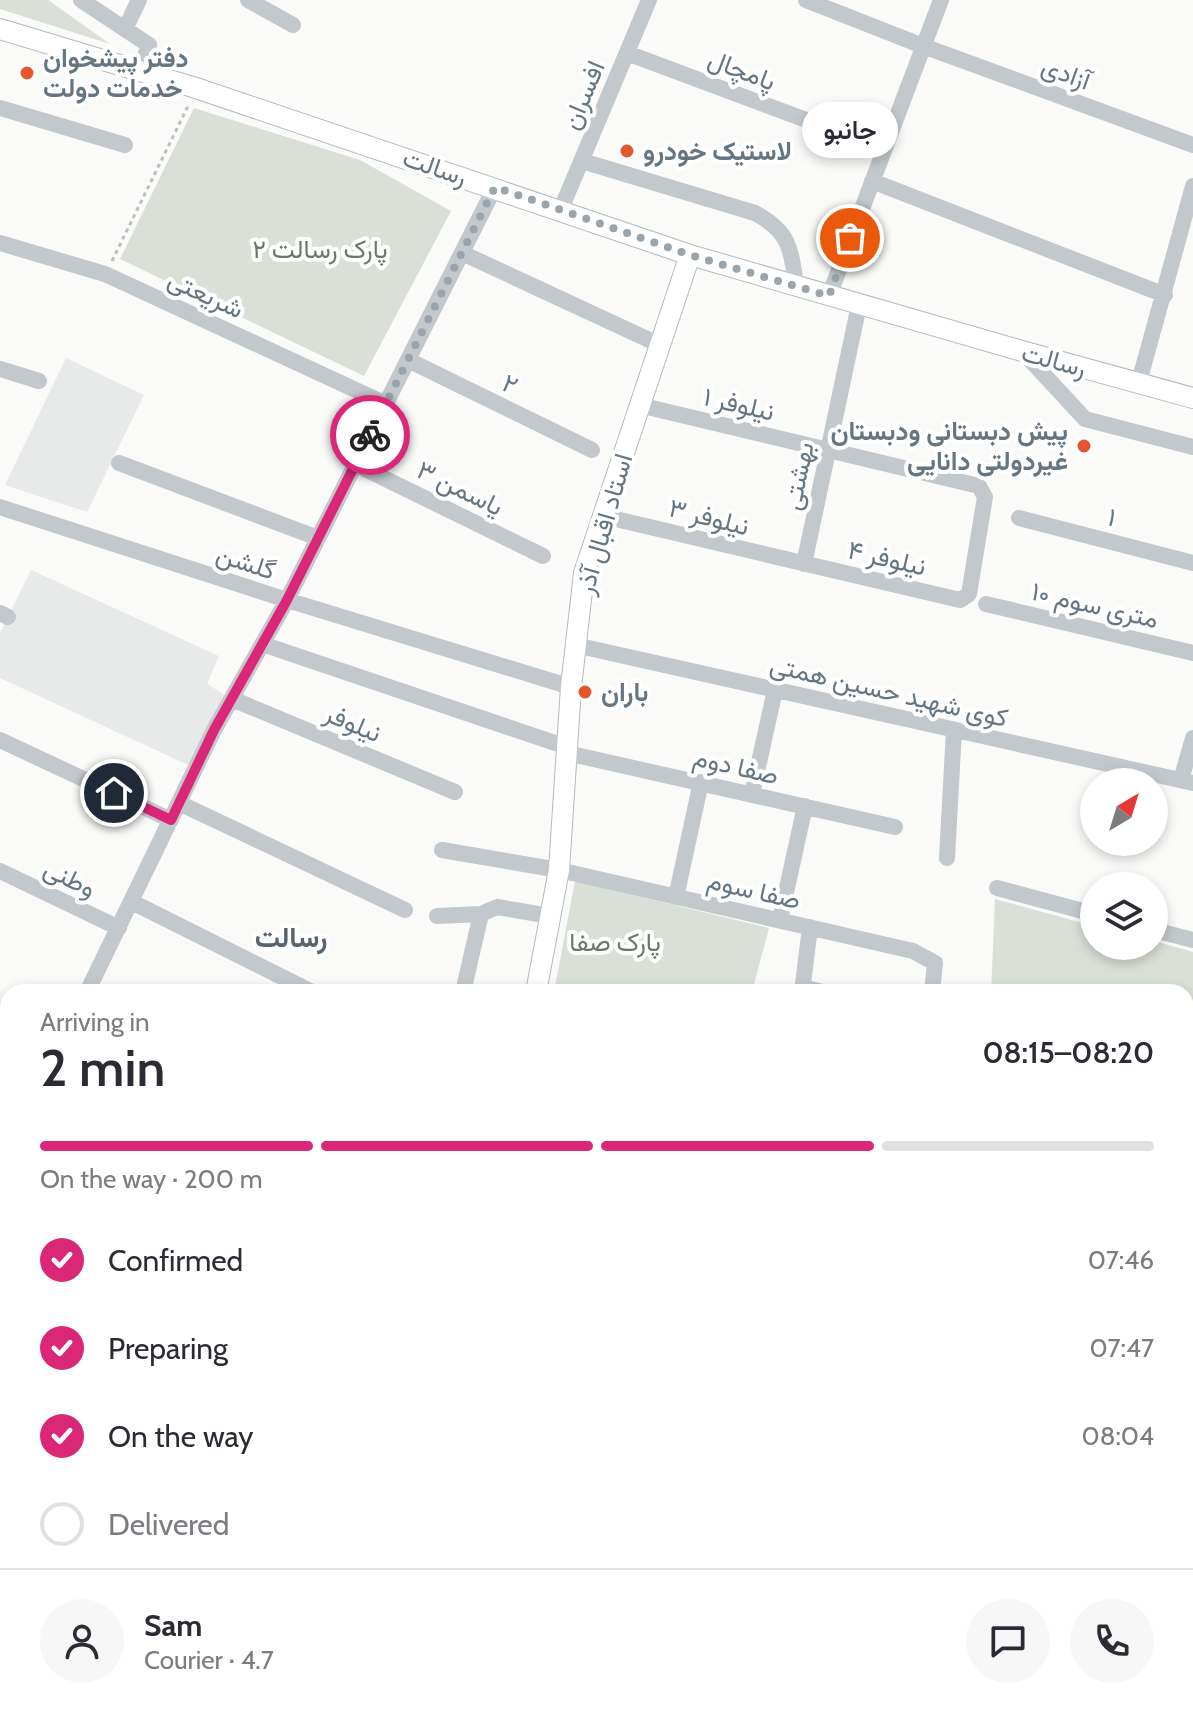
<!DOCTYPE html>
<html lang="en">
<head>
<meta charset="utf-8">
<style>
  :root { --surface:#fff; --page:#f7f7f7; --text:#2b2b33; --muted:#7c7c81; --line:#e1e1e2; --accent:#db2777 }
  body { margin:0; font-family:Cabin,Vazirmatn,sans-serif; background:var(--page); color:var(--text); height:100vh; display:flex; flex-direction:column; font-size:30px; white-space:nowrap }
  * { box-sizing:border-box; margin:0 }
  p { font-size:26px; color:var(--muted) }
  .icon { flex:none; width:44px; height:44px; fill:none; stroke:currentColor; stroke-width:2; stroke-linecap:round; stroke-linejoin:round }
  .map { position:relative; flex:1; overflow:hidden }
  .sheet { position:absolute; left:0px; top:984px; width:1194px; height:746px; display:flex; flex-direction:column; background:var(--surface); border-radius:24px 24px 0 0; box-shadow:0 4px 12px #0003 }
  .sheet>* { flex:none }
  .needle { width:52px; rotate:38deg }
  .buttons { position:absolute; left:1080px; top:768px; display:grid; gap:16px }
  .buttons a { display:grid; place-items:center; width:88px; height:88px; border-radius:50%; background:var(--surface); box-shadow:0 4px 12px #0003; font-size:40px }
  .pin { position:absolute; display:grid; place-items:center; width:68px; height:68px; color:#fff; margin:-34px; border:4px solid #fff; border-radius:50%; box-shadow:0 2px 8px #0007 }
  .courier { position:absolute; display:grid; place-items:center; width:80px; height:80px; margin:-40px; border:6px solid #db2777; border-radius:50%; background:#fff; color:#222; box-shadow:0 2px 10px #0007 }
  .bubble { position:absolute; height:56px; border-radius:28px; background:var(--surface); box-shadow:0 4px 12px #0003; font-size:26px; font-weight:600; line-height:56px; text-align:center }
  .headline em { font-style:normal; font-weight:600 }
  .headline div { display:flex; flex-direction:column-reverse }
  .headline { display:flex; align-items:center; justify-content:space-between; height:136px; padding:0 40px }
  h1 { font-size:52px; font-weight:600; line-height:60px }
  .bar { display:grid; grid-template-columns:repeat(4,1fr); gap:12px 8px; align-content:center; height:96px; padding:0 40px }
  .bar i { height:10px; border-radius:6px; background:var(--line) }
  .bar .current { background:var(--accent) }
  .bar p { grid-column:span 4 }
  .line { display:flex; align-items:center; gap:20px; padding:0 40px; border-top:2px solid var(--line) }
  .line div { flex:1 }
  .round { display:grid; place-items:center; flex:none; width:84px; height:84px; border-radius:42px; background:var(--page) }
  ol { padding:0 40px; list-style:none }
  li { display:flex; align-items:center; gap:24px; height:88px }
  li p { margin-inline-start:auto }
  li .icon { padding:8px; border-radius:50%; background:var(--accent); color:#fff; stroke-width:4 }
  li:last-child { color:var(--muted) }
  li i { width:44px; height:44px; border:4px solid var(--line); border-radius:50% }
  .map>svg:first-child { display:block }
</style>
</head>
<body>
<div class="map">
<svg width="1193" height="1729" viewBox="0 0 1193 1729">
  <rect width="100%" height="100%" fill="#fafaf8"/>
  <path fill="#e8e9e9" d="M66,358L144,395L87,512L5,485Z
    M31,570L219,656L207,684L225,695L188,765L0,678V633Z"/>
  <path fill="#dadfd7" d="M0,0H48L110,44L0,9Z
    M194,108L360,160L451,211L364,376L120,259Z
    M575,881L769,928L752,992H554Z
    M995,899L1094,926V946H1154V941L1193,952V1025L1186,1043V992H991Z
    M1186,1140L1193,1143V1202H1186Z
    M365,1722H998L997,1729H373Z"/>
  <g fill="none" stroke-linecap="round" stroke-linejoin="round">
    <g stroke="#b5babe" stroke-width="22">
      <path id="major" d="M0,29L196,88L690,255L1022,351L1193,398
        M536,992L559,870L571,687L584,573L690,255
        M258,1729L272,1722"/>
    </g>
    <path stroke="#bbbfc2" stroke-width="3" stroke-dasharray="4 4" stroke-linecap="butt" d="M112,261L188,106
      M1186,1438L1193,1439
      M458,1722L459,1729
      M601,1722V1729
      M756,1729L759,1722"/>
    <path stroke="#c3c8cc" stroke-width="16" d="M81,0L149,45L139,71
      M248,0L293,25
      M806,0L923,46L1193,145
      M125,29L139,0
      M627,53L884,149
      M0,108L125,145
      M582,161L755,213C790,232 791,249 796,286
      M872,181L1165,295
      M561,209L649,0
      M0,243L105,274L386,404
      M462,253L660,345
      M829,296L941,0
      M1022,351L1085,419L1193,447
      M408,360L592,450
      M0,369L39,381
      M1139,382L1193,186
      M119,463L318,538
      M355,464L543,556
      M0,507L287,600L571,687
      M603,516L960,600L969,594L985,497L979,486L639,405
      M1019,518L1193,563
      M804,564L859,305
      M986,604L1193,653
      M0,613L8,617
      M262,644L567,747
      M575,645L1193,783
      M232,699L455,792
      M0,740L171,820
      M567,753L895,827
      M1181,780L1193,738
      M752,794L775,690
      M179,803L405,910
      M442,850L559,870L913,951L935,963L932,992
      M947,858L954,730
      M0,871L119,928
      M997,888L1094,914
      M676,897L701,782
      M132,902L312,992
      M437,916L481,914L497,907L550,916
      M780,920L805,806
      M1154,930L1193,940
      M803,987L823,992
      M87,992L214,730L287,600L495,187
      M463,992L481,914
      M802,992L810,927
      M0,1025L8,1027
      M1186,1075L1193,1057
      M1186,1121L1193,1135
      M0,1164L8,1166
      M0,1253L8,1227
      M1186,1270L1193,1271
      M0,1275L8,1278
      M1186,1379H1193
      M0,1385L8,1388
      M1186,1499L1193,1501
      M1186,1631H1193
      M1186,1691L1193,1642
      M348,1722L356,1729
      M1056,1722L1084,1729
      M1181,1729L1182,1722"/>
    <use href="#major" stroke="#fff" stroke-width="20"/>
  </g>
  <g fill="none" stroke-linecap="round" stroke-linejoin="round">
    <path stroke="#99a4ac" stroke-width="8" stroke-dasharray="0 14.4" d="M370,435L495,187L690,255L829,296L850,238"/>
    <path stroke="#db2777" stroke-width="10" d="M114,793L171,820L214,730L287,600L370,435"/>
  </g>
  <g fill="#e4572e" stroke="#fff" stroke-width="3">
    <circle cx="27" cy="73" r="8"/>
    <circle cx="627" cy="151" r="8"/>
    <circle cx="1084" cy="446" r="8"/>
    <circle cx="585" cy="692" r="8"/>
  </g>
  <g text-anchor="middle" stroke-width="8" stroke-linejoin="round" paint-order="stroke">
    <g font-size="26" font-weight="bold" fill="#657683" stroke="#fff" text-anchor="start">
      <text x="43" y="67">دفتر پیشخوان<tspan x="43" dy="30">خدمات دولت</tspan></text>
      <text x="643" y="160">لاستیک خودرو</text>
      <text x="1068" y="440" text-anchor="end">پیش دبستانی ودبستان<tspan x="1068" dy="30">غیردولتی دانایی</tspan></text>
      <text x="601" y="701">باران</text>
    </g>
    <g font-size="26" fill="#657683" stroke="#fff">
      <text transform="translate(742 70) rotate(21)" y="9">پامچال</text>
      <text transform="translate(1066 73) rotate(20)" y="9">آزادی</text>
      <text transform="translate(583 95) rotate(-67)" y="9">افسران</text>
      <text transform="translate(435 167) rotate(19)" y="9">رسالت</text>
      <text transform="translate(206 294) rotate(25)" y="9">شریعتی</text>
      <text transform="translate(1054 360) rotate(15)" y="9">رسالت</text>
      <text transform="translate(510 384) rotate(26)" y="9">۲</text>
      <text transform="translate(739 404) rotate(13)" y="9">نیلوفر ۱</text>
      <text transform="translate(798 476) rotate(-78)" y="9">بهشتی</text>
      <text transform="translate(460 488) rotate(26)" y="9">یاسمن ۳</text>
      <text transform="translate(709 517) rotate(14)" y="9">نیلوفر ۳</text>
      <text transform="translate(1112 517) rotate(15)" y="9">۱</text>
      <text transform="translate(604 524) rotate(-74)" y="9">استاد اقبال آذر</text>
      <text transform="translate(887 558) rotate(13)" y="9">نیلوفر ۴</text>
      <text transform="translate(246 562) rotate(18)" y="9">گلشن</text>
      <text transform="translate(1095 605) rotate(13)" y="9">۱۰ متری سوم</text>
      <text transform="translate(889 691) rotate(13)" y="9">کوی شهید حسین همتی</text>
      <text transform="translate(353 723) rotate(23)" y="9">نیلوفر</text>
      <text transform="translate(736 766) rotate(13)" y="9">صفا دوم</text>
      <text transform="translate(70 878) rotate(26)" y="9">وطنی</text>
      <text transform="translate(754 890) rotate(13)" y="9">صفا سوم</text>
    </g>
    <g font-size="26" fill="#687a64" stroke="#fff">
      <text x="320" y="258">پارک رسالت ۲</text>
      <text x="615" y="951">پارک صفا</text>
    </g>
    <g font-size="28" font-weight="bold" fill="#57646e" stroke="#fff">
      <text x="291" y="947">رسالت</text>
    </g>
  </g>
</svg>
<div class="buttons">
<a><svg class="needle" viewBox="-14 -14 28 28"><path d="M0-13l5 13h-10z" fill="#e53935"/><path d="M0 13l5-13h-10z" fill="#7c7c81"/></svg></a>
<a><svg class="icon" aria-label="layers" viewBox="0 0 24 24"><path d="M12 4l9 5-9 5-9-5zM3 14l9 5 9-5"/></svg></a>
</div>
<div class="pin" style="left:850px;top:238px;background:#ea580c"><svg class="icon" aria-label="bag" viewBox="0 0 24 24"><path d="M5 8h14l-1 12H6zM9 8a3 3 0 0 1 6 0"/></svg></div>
<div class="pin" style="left:114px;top:793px;background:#1f2937"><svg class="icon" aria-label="home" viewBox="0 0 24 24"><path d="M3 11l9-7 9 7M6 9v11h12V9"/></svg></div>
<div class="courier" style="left:370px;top:435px"><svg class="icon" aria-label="bike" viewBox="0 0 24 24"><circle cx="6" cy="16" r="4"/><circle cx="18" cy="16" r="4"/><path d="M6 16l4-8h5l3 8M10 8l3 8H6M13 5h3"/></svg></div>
<div class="bubble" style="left:802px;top:102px;width:96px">جانبو</div>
<section class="sheet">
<div class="headline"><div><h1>2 min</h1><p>Arriving in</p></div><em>08:15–08:20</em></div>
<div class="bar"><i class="current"></i><i class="current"></i><i class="current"></i><i></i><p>On the way · 200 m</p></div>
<ol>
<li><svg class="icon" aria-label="check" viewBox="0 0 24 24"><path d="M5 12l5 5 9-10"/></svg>Confirmed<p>07:46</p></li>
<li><svg class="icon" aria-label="check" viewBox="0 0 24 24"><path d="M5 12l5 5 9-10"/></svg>Preparing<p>07:47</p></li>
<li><svg class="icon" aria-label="check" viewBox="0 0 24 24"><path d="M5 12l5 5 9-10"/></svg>On the way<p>08:04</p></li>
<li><i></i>Delivered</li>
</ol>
<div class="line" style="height:144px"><a class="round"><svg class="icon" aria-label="person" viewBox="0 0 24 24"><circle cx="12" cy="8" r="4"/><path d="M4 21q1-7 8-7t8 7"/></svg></a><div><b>Sam</b><p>Courier · 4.7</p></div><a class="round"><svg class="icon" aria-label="chat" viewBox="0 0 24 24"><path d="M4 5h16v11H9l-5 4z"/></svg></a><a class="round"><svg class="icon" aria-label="phone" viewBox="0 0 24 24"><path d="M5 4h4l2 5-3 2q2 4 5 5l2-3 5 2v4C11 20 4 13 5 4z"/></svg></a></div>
</section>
</div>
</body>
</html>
